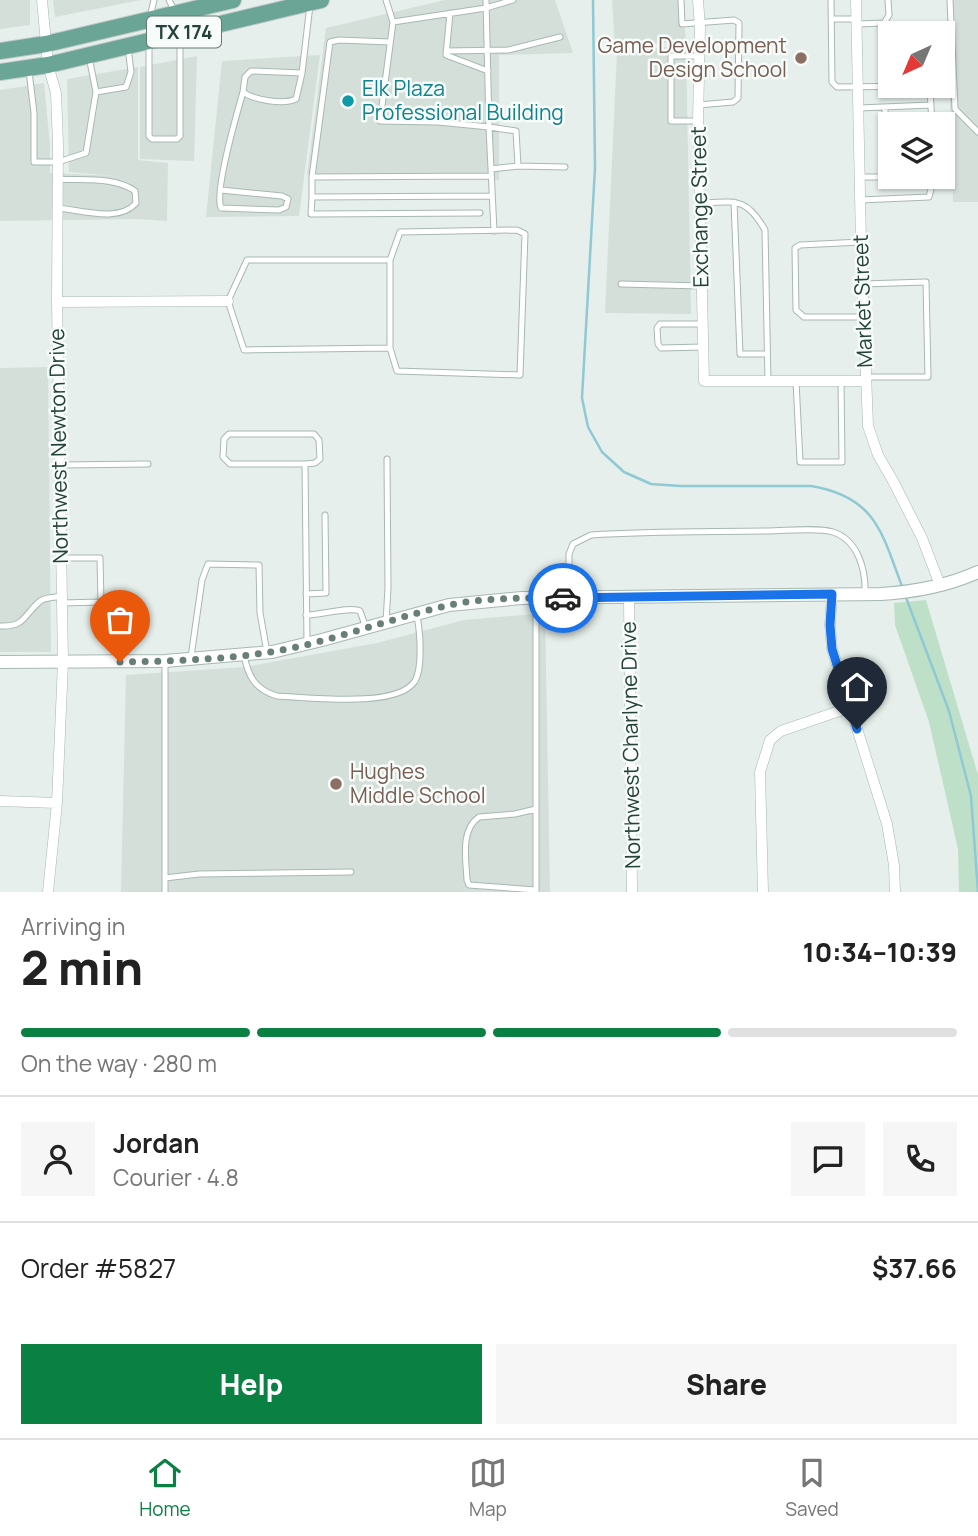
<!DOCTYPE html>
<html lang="en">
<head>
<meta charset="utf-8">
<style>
  :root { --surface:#fff; --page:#f6f6f6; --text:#222; --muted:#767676; --line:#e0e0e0; --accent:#0b8043 }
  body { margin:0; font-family:Manrope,sans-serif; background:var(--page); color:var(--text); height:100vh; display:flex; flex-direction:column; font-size:26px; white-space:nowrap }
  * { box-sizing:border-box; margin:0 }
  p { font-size:23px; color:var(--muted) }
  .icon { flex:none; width:38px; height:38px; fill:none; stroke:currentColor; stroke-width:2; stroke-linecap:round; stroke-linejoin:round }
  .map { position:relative; height:892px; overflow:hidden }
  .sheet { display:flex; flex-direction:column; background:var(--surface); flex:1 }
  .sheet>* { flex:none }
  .needle { width:46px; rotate:224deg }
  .tools { position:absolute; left:878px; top:21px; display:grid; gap:14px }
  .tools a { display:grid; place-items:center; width:77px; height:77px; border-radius:0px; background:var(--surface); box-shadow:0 2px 5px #0004; font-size:35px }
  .pin { position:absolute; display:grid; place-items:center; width:60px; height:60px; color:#fff; margin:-72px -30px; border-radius:50% 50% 50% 0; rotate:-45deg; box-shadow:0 0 7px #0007 }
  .pin .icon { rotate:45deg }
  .courier { position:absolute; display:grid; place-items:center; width:70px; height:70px; margin:-35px; border:5px solid #1a73e8; border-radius:50%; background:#fff; color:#222; box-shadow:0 2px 9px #0007 }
  .overview em { font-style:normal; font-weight:800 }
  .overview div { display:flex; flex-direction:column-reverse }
  .overview { display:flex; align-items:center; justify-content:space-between; height:119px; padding:0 21px }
  h1 { font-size:46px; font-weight:800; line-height:52px }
  .bar { display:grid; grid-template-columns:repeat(4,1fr); gap:10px 7px; align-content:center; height:84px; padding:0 21px }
  .bar i { height:9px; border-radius:5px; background:var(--line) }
  .bar .on { background:var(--accent) }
  .bar p { grid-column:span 4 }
  .line { display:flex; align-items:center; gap:18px; padding:0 21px; border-top:2px solid var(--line) }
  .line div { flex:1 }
  .round { display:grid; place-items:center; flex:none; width:74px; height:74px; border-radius:0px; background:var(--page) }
  .cta { display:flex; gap:14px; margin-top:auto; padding:14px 21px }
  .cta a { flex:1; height:80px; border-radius:0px; background:var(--accent); color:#fff; font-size:28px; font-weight:800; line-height:80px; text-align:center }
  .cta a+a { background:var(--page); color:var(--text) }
  .menu { display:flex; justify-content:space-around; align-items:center; height:98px; border-top:2px solid var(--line); background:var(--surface); font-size:19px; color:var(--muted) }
  .menu a { display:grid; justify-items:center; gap:4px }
  .menu .on { color:var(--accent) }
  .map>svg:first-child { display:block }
</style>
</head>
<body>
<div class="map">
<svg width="978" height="892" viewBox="0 0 978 892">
  <rect width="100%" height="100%" fill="#e6efeb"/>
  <path fill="#d4dfda" d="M0,0H30V25L0,29Z
    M53,0H141L55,17Z
    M445,0H555L573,53L499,55V180L307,175L326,28Z
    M612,0H682L686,41L615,47Z
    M947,0H978V202H953Z
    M686,45L691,314L605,313L617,52Z
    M320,55L299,216L206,217L222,61Z
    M197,56L194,161L140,159V67Z
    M138,67V160L168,163L167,221L137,219L0,221V90L44,83L50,145V173L117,176L69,172L67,79Z
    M48,367L51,652H0V368Z
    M545,613L550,892H121L126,675L245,667L377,643L464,620Z"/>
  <path fill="#bfe0c8" d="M926,600L978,775V892H959L958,849L929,722L895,625L894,603Z"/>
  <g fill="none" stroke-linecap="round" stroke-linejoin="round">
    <path stroke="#8ec9d4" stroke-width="2.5" d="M593,0L595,168L582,398L588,427L602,452L624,472L651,484L680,486H811C877,497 882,534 903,589
      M905,595L949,711L971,796L978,892"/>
    <g stroke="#a8b8b2" stroke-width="7">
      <path id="service" d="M169,0L174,10
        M386,0L393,22L380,121L438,122L489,127L486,0
        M681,0L682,24L734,20L739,23L738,98L733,102L698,105
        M831,0L832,82L837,87L922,86L930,89L932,124
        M950,0L955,109L978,132
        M450,13L446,55L488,71
        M150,17L154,0
        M832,19H857
        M393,22L486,8L513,0
        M857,24L884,23L889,15L888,0
        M149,44V136L152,139H177L180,136V37
        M446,51L508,50L560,37
        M89,57L96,92
        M29,71L34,113V162H58L86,153L96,92L126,87L131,72L128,47
        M302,73L296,99C283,105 254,100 243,92L245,77L251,71L302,73L310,5
        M885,107L887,177
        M859,108L931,105
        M698,121H671V56H699
        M491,169L489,127L516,131L518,166
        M491,176L312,177V197L492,196
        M312,177L330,42L339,40L390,42
        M860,177H910
        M221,190L282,196L288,199L286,207L279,210L221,208C214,191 237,113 243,92
        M312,197L311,214L480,213
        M860,200L929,197L934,177
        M734,202L740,354H767
        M700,203C735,202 746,196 765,230L768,381
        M57,208C81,210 119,223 136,203L135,191C114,176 82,181 58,179
        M517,230L525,234L520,375L397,371L390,348L244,350L228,301L247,260H390L400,232Z
        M494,231L491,169L518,166L565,167
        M861,242L800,245L795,248L796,310L804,317H863
        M390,260V348
        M621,284L701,286
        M863,284L926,282L928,377H866
        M702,324H660L657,328L658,344L661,348L703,347
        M796,381L800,462H842L841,381
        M305,464H230L223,457L224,439L229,434H314L319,440L320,459L315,463L305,464L307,644
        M60,465L148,464
        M61,558H100L101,602L62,603
        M306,594L326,593L325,515
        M536,598V892
        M569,598V554L573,544L591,535C650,531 709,532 768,531C785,531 817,527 833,532C858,540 866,570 865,594
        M306,615C320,615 351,606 360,611L366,628
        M386,622L388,588L387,459
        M0,626C25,627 23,616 39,602C44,597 54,598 62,596
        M244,655C248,677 256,690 277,696C308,697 397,709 415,681C423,667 420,631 417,616
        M191,657L202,580L208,564L259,565L260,613L267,652
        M536,809L515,814L479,817C460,830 466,860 467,880L469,885L536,890
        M165,878L199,874L351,872
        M165,892V661"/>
    </g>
    <g stroke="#a8b8b2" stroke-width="11">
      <path id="minor" d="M42,0L48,65L56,93L58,144L57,302L63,662L57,803L48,892
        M698,0L700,27L698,121L704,381H865
        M856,0L861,242L868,426L878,455L893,481L922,538L940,585
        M57,302L228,301
        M832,594L830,625L832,649L887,824L894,865L895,892
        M629,598L632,892
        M0,801L57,803
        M763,892L760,772L770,740L781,731L851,707"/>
    </g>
    <g stroke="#a8b8b2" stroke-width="14">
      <path id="tertiary" d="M0,662L165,661L272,652L322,640L449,605L522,598L881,594C915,592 947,586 978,572"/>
    </g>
    <g stroke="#c2cac8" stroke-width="18">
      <path id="primary" d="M0,51L46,44L233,0
        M0,72L48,65L321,0"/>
    </g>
    <use href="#service" stroke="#fff" stroke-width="5"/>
    <use href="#minor" stroke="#fff" stroke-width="10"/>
    <use href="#tertiary" stroke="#fff" stroke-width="12"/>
    <use href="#primary" stroke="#6aa596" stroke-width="16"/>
  </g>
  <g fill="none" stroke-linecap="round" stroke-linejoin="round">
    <path stroke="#687f78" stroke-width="7" stroke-dasharray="0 12.6" d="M120,662C170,661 221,660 270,652C329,643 387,619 446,606C483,597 525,598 563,598"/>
    <path stroke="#1a73e8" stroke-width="9" d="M563,598L832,594L830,625L832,649L857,729"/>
  </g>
  <g fill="#8d6e63" stroke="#f7fbf9" stroke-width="2.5">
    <circle cx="801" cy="58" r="7"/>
    <circle cx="336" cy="784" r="7"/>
  </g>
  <circle fill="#0f9aa8" stroke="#f7fbf9" stroke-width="2.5" cx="348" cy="101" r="7"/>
  <g text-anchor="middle" stroke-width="5" stroke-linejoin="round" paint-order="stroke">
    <rect fill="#f7fbf9" stroke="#637a73" stroke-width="2" x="147" y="16.5" width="74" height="31" rx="5"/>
    <g font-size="19" font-weight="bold" fill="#24423a">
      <text x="184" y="39">TX 174</text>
    </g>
    <g font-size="21" fill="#785e54" stroke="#f7fbf9" text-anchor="end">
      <text x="787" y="53">Game Development<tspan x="787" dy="24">Design School</tspan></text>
      <text x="350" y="779" text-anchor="start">Hughes<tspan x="350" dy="24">Middle School</tspan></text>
    </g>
    <g font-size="21" fill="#0d838f" stroke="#f7fbf9" text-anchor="start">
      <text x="362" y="96">Elk Plaza<tspan x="362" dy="24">Professional Building</tspan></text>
    </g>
    <g font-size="21" fill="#24423a" stroke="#f7fbf9">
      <text transform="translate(700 207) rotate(-91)" y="7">Exchange Street</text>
      <text transform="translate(863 301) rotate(-92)" y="7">Market Street</text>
      <text transform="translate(59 446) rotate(-91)" y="7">Northwest Newton Drive</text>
      <text transform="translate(631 745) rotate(-91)" y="7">Northwest Charlyne Drive</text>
    </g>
  </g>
</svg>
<div class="tools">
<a><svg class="needle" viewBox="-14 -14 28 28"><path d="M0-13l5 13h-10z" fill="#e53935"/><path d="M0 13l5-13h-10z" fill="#767676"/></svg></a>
<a><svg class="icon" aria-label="layers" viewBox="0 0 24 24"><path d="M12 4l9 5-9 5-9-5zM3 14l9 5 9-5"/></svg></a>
</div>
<div class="pin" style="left:120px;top:662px;background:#ea580c"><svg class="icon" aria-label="bag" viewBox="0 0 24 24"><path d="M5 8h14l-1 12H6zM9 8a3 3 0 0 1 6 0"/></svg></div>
<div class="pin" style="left:857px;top:729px;background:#1f2937"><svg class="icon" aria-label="home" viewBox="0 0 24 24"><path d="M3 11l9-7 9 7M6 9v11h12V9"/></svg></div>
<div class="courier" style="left:563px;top:598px"><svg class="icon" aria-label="car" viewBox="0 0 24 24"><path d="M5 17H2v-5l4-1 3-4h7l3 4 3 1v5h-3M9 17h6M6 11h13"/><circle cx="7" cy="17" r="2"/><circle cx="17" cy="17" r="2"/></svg></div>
</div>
<section class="sheet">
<div class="overview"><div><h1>2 min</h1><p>Arriving in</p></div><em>10:34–10:39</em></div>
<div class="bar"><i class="on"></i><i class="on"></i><i class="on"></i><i></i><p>On the way · 280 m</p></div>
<div class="line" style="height:126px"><a class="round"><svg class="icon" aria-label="person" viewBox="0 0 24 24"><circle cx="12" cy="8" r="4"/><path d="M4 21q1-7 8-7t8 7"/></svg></a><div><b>Jordan</b><p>Courier · 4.8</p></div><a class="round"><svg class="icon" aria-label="chat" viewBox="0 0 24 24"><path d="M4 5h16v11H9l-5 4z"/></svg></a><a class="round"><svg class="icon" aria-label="phone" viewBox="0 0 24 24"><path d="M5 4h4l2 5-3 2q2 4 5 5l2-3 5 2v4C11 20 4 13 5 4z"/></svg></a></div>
<div class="line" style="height:91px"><div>Order #5827</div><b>$37.66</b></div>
<div class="cta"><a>Help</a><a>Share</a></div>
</section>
<nav class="menu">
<a class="on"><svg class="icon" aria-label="home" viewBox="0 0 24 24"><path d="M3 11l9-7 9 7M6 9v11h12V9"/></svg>Home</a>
<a><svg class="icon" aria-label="map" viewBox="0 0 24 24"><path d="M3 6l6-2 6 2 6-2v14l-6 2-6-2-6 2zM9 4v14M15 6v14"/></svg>Map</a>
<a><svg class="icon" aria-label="saved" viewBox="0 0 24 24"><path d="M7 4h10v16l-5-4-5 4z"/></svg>Saved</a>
</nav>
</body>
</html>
